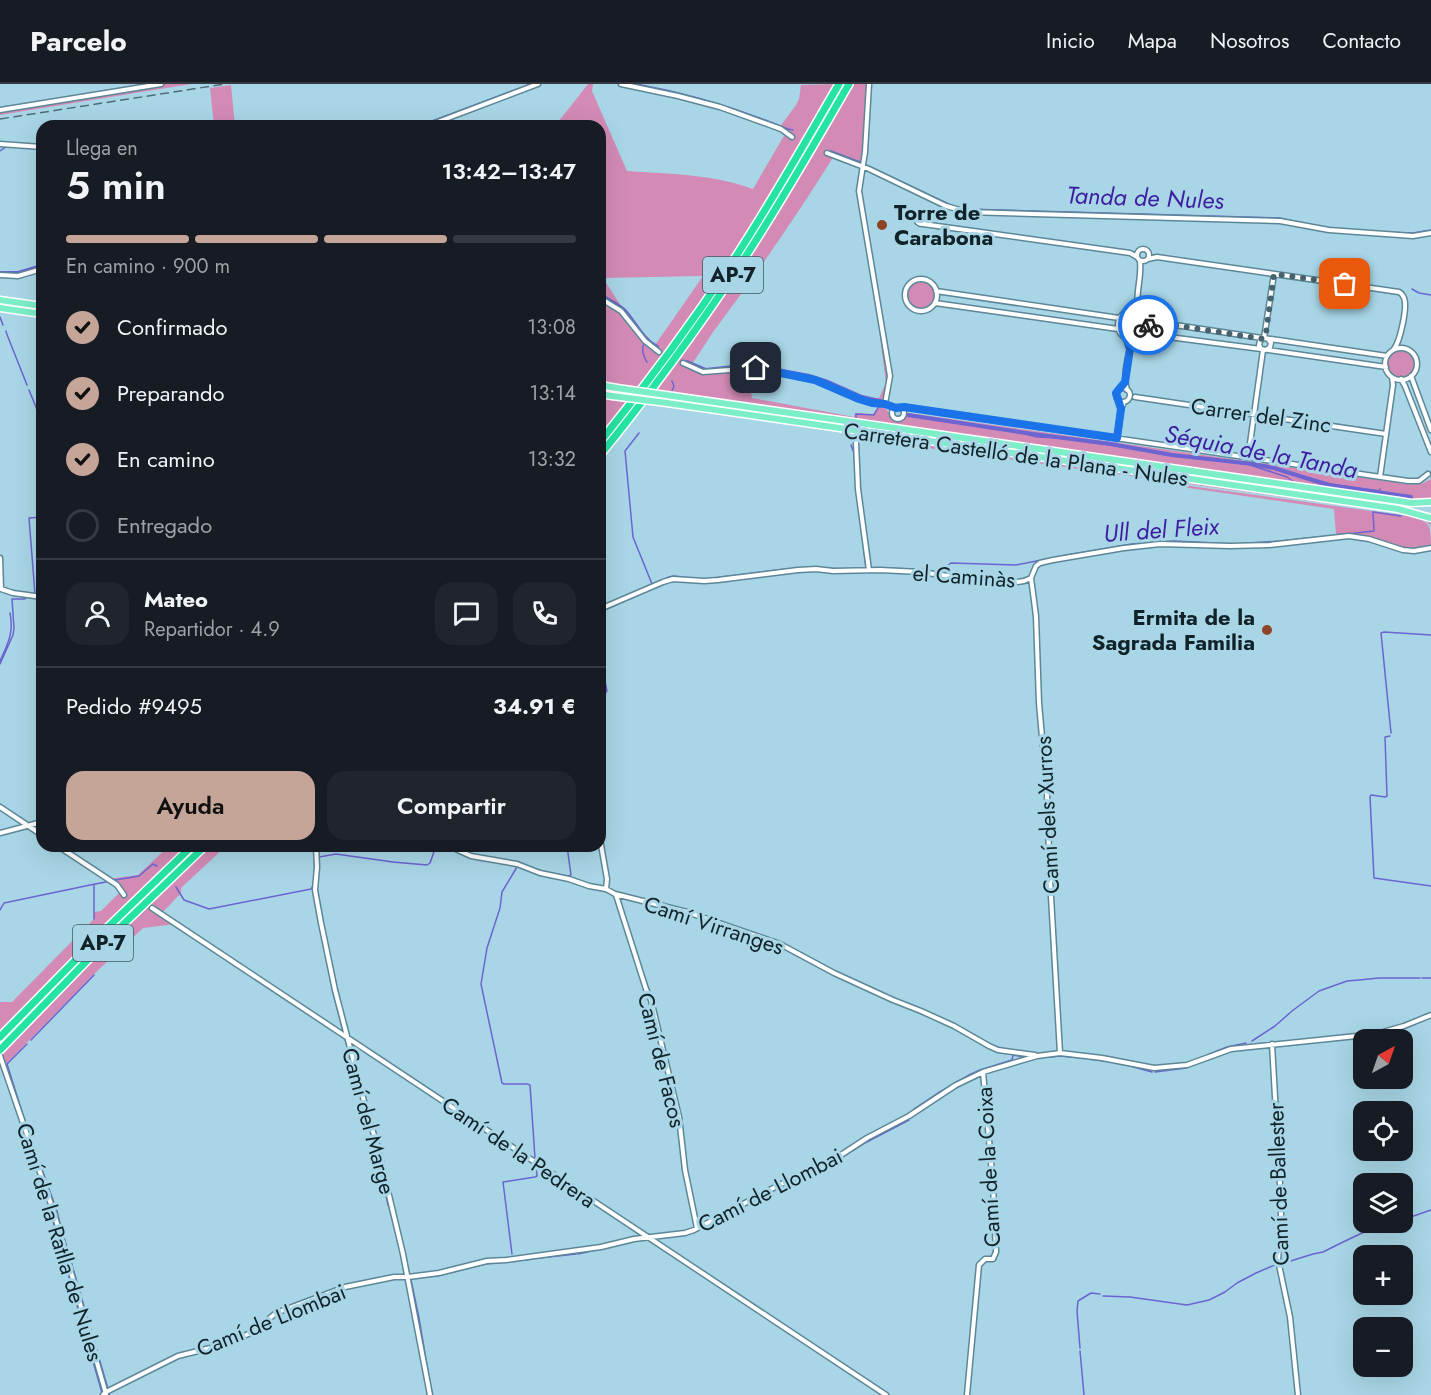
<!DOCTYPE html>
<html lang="es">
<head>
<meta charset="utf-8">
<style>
  :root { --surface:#171b24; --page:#20242c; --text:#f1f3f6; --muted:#9ea1a6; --line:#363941; --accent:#c4a598 }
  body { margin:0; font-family:Jost,sans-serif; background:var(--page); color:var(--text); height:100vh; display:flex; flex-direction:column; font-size:22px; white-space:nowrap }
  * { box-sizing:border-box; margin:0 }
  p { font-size:20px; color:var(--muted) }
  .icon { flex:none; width:33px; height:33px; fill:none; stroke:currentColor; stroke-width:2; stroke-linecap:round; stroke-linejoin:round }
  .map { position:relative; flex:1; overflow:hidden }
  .drawer { position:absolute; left:36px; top:36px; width:570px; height:732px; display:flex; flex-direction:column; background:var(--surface); border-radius:18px; box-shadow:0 6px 24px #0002 }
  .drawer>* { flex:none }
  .needle { width:39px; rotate:40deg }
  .tools { position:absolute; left:1353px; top:945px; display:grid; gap:12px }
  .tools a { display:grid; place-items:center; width:60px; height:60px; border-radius:12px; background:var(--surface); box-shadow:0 6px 24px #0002; font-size:30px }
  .pin { position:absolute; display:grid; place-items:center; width:51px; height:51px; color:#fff; margin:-26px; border-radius:12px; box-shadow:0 3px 9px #0006 }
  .courier { position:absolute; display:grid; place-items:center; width:60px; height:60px; margin:-30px; border:4px solid #1a73e8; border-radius:50%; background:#fff; color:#222; box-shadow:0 2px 8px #0007 }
  .overview em { font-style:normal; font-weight:600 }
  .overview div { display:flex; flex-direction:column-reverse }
  .overview { display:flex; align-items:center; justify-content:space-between; height:102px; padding:0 30px }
  h1 { font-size:39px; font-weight:600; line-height:45px }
  .bar { display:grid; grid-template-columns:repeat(4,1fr); gap:9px 6px; align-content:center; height:72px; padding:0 30px }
  .bar i { height:8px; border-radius:4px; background:var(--line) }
  .bar .selected { background:var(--accent) }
  .bar p { grid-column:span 4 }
  .line { display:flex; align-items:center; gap:15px; padding:0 30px; border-top:2px solid var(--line) }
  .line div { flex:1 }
  .round { display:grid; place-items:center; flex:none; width:63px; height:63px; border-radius:18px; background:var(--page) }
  ol { padding:0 30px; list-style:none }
  li { display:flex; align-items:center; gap:18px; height:66px }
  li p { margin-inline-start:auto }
  li .icon { padding:6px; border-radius:50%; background:var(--accent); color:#111; stroke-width:4 }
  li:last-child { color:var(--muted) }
  li i { width:33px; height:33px; border:3px solid var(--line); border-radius:50% }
  .button { display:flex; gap:12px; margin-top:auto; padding:12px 30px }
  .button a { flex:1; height:69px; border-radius:18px; background:var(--accent); color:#111; font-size:24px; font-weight:600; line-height:69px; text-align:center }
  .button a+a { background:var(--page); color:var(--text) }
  header { display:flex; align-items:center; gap:36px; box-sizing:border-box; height:84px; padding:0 30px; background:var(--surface); border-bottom:2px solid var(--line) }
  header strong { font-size:28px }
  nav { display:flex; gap:33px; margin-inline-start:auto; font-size:21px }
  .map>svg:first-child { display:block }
</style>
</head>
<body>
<header>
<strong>Parcelo</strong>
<nav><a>Inicio</a><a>Mapa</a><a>Nosotros</a><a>Contacto</a></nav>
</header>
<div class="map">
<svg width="1431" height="1311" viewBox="0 0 1431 1311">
  <rect width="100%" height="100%" fill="#a8d6e7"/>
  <path fill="#d38bb6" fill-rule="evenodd" d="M142,0H191L0,31V23Z
    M588,0H593L592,7L627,87C670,90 712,90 753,105L785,50V48L779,44L796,21L799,15L801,1L836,0L761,128L700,221L639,305L600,299V42H555ZM703,192L653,264L621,227V222L603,194Z
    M851,0H869L866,53L862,82L834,72C797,131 758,188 716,244C707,256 700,270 690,282L703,289L747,284L752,314L854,333L855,329L873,330L880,320L873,319L875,315L879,314L886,299L874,205L889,289L884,322L894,336L901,335L907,329H909L1407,400H1421L1431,395V414L1425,416L1411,417L653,307L679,273Z
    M231,1L235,42H214L210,4Z
    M907 211a14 14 0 1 1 28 0a14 14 0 1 1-28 0Z
    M1119 241a14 14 0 1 1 28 0a14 14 0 1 1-28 0Z
    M1387 280a14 14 0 1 1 28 0a14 14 0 1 1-28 0Z
    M600,314L626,318L600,350Z
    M645,318L1403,428L1427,435L1430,438L1431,443C1425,432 1409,431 1398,429L869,356L840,347L644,319Z
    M1161,398L1408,432C1430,438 1431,439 1431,462C1409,474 1382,456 1360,451C1352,450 1344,451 1336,451L1334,425L1161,400Z
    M169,762H186L85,863L0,950V918H12L94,835V828L101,827L120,808L121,806L108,795L138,791Z
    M208,762H226L181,804V809L161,830L176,840L143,844L93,891L5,981L0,969L101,865Z"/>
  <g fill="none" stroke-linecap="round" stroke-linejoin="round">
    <path stroke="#6c64d0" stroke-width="1.5" d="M636,0C688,9 739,25 788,45L793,46
      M419,42L531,0
      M13,60H42
      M0,67L6,63
      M831,67L860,78
      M866,81L955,123
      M965,125L1279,134L1317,142
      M1324,143L1334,145
      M1378,148L1413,149L1431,146
      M1412,205L1419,209L1431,211
      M0,233L3,241
      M6,247V248L27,301
      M644,260C641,265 644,274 647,278
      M29,306L42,338
      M672,307L674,302L672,297
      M906,331L1010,346L1037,353L1061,354L1122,363L1167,371L1247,380L1287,393L1295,399
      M856,335V330L874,331L879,322
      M639,349L625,367L633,453L652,500
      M851,361L854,369L856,399
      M1274,384L1331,400L1380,407V405
      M858,417L866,484
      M1237,460L1281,457L1374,447L1373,428L1401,432
      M825,484L841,485
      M871,484L918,485L938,488L951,479L1016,481L1067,471L1132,460L1174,457L1232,460
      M705,495L786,485L814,483
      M11,507L35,510L29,434L42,433
      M600,523L669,493L673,492L691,494
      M600,528L653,504
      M600,573L607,607L600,616
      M0,577C8,559 14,549 10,529
      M0,580L13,551L14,544L12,515H25L26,513L32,514
      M1391,649L1381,549L1384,548L1431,551
      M1390,652L1385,653L1387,712L1385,713L1371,711L1370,713L1374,794L1431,802
      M446,762L450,765
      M319,773L336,770L393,778L427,781L430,779L436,762
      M517,783L502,808L500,824L487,864L481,900L502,999L504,1000H527L530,1001L535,1074
      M550,789L568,792L571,791L567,762
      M314,791L315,781
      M115,796L139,792L153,780L157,782
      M176,803L184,816L209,825L311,805L313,802
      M0,826L4,819L95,800
      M317,828L333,908L343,947
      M94,835V801L95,800L106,798
      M1422,894H1431
      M345,955L348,966
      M31,956L94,891
      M1252,957L1275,942L1292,927L1319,907L1347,897L1359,896L1379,894H1420
      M27,960L7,980L28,1047L57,1127L61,1144
      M348,968L356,999
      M1207,971L1227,963L1246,959
      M1037,974L1061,972L1082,974
      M1089,975L1119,979L1152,988
      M2,984L40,1093
      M1155,988L1186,984
      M357,1002L369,1039
      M914,1025L938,1009L971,990L980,986L1012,976L1013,971L1024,973
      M380,1081L388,1121
      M816,1089L863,1060L909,1036
      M778,1103L811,1091
      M45,1109L102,1309
      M389,1123L398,1157
      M718,1136L750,1118
      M1402,1136L1431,1126
      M63,1150L108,1305
      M658,1154L693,1149L717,1137
      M512,1170L503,1098L535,1093L537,1092L536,1082
      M578,1170L631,1158
      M539,1174L576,1170
      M403,1179L404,1189L406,1192
      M1281,1180L1313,1170L1323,1168L1339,1160L1362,1149L1395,1138
      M441,1191L485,1180L534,1175
      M1103,1212L1130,1213L1187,1221L1209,1216L1225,1208L1237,1199L1256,1189L1277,1180
      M1080,1264L1077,1227L1078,1217L1091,1209L1100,1210
      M1080,1267L1084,1311
      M109,1309V1311
      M432,1311L419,1234L411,1196L412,1194L438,1192"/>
    <path stroke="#6c64d0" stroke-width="4" d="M0,189H18L42,182
      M600,211C608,216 618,220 625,227C635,238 642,255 657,263
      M687,278L706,286L751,281L809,292L828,298L862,313L884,318
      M908,331L1033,350L1103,359
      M1105,359L1172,371L1253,380L1274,384L1328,401L1411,413"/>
    <g stroke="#5c8797" stroke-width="7">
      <path id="minor" d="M621,0L678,12L720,23L781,45L792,53
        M869,0L865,68L859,107L890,292L885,320
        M0,26L161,0
        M427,42L538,0
        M0,60L42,63
        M827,69L869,85L946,122L967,128L1280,137L1329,146L1413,152L1431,149
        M916 134a6 6 0 1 1 12 0a6 6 0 1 1-12 0Z
        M923,140L1130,169L1137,173
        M1137 171a6 6 0 1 1 12 0a6 6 0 1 1-12 0Z
        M1148,175L1157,173L1399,208C1401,209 1402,210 1403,212C1409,220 1400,257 1394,265
        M0,191L18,192L42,185
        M905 211a16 16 0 1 1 32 0a16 16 0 1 1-32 0Z
        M936,207L1119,234
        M600,214L621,227L645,257L659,268
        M935,219L1118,245
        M1118 241a15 15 0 1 1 30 0a15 15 0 1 1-30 0Z
        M1138,226C1135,210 1142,193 1140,177
        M1148,237L1262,254
        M1146,250L1261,265
        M1264,254L1274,190
        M1268,255L1271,259L1270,263L1266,266L1261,265L1259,261L1260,257L1264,254L1387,272
        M1385 280a16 16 0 1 1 32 0a16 16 0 1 1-32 0Z
        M1268,266L1386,283
        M683,279L703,288L756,284L815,296L859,315L872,319L885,320L896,324
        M1411,292L1431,346
        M1401,295L1405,302L1431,368
        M1116 311a7 7 0 1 1 14 0a7 7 0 1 1-14 0Z
        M1127,306C1123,292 1127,270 1134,257
        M1135,313L1386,350
        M892 329a6 6 0 1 1 12 0a6 6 0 1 1-12 0Z
        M900,324L904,323L1408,397H1419L1428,390
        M1117,355L1121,325L1124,318
        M856,358L858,405L869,486
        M1248,374L1263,266
        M1380,393L1393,301L1392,293
        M0,474L1,505
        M1031,494L1036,532L1039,619L1047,710L1050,795L1060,969
        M1,505L13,509L42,513
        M600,525L663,498L673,495L704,497L718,496L798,486L816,485L833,487L880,486L920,488L992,498H1017L1024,497L1031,494L1036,482L1040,479L1053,476L1124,464L1160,460L1230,462L1269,461L1349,452L1369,455L1403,466L1414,467L1431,464
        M0,723L42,751
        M0,749L42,738
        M600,755L607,795L606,805
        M58,762L117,801L124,811
        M316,762L317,783L315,806L321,839L335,906L365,1021L377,1061L403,1170L430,1311
        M449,762L471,772L517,780L540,789L569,795L589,802L606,805L615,810L687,828L780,860L834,889L893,916L921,927L954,942L989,962L998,966L1035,971
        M616,811L646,905L651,916L679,1033L685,1086L697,1144
        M152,824L886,1311
        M1272,960L1281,1118V1138L1278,1176L1290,1233L1298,1311
        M0,972L54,1129L106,1310
        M103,1311L106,1308L178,1272L218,1262L246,1251L253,1248L276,1229L345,1203L394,1193H408L439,1189L487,1177L506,1176L601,1163L634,1155L685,1149L694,1146L781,1100L821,1084L867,1054L909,1032L956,1001L983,988L1037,972L1060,969L1102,974L1154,984L1187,981L1231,965L1376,950L1404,942L1431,931
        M967,1311L979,1181L985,1175H993L996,1168L993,1101L983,988"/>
    </g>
    <g stroke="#fff" stroke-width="9">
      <path id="primary" d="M0,216L42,222
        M0,224L42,230
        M600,301L617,304
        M600,310L612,312
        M673,312L1399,417L1411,419L1431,418
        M667,319L1398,425L1431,434"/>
    </g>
    <g stroke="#fff" stroke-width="10">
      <path id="motorway" d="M600,358C647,300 692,239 733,177C771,119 804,60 839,0
        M600,371C649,311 695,248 738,184C778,124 813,62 849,0
        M0,953L104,847L192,762
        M0,966L109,854L205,762"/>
    </g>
    <use href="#minor" stroke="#fff" stroke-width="4"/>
    <use href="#primary" stroke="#7cefc8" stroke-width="6"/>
    <use href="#motorway" stroke="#25e4a3" stroke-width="7"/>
    <path stroke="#4e6c76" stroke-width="1.5" stroke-dasharray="9 4.5" stroke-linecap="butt" d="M0,35L225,0"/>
    <g stroke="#fff" stroke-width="9" stroke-linecap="butt">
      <path id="primary-bridge" d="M617,304L673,312
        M612,312L667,319"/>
    </g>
    <use href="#primary-bridge" stroke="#7cefc8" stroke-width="6"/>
  </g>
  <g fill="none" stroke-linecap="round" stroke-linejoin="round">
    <path stroke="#46626c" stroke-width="6" stroke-dasharray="0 10.8" d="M1148,241V237L1263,255L1266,249L1274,190L1345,200"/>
    <path stroke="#1a73e8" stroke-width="8" d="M756,284L815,296L859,315L872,319L885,320L896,324L904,323L1117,354L1121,325L1116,309L1125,298L1130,265L1127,256C1139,259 1147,252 1148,241"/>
  </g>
  <g fill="#8d4524" stroke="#a8d6e7" stroke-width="2">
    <circle cx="882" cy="141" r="6"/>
    <circle cx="1267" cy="546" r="6"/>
  </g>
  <g text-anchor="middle" stroke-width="6" stroke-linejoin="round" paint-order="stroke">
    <g fill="#a8d6e7" stroke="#3e5962" stroke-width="1.5">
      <rect x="703" y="173" width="60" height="36" rx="4.5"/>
      <rect x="73" y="841" width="60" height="36" rx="4.5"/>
    </g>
    <g font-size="21" font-weight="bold" fill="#112329">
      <text x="733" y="198">AP-7</text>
      <text x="103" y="866">AP-7</text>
    </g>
    <g font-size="22" font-weight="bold" fill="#112329" stroke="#a8d6e7" text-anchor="start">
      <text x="894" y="136">Torre de<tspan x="894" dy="25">Carabona</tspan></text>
      <text x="1255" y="541" text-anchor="end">Ermita de la<tspan x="1255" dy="25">Sagrada Familia</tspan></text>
    </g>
    <g font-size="22" fill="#112329" stroke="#a8d6e7">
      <text transform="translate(1261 331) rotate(8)" y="8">Carrer del Zinc</text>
      <text transform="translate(1016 370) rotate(8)" y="8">Carretera Castelló de la Plana - Nules</text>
      <text transform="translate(964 492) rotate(4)" y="8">el Caminàs</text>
      <text transform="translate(1047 731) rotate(-93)" y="8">Camí dels Xurros</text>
      <text transform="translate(714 841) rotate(18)" y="8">Camí Virranges</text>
      <text transform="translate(662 976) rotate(76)" y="8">Camí de Facos</text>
      <text transform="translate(369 1037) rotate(75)" y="8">Camí del Marge</text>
      <text transform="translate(519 1068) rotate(34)" y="8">Camí de la Pedrera</text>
      <text transform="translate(988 1083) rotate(-93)" y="8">Camí de la Coixa</text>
      <text transform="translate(1278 1100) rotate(-92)" y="8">Camí de Ballester</text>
      <text transform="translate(770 1106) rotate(-27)" y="8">Camí de Llombai</text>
      <text transform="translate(60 1158) rotate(73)" y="8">Camí de la Ratlla de Nules</text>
      <text transform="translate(271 1236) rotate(-22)" y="8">Camí de Llombai</text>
    </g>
    <g font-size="24" font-style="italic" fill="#3d1da0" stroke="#a8d6e7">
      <text transform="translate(1145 114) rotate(2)" y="8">Tanda de Nules</text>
      <text transform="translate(1261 368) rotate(11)" y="8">Séquia de la Tanda</text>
      <text transform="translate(1161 446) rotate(-4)" y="8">Ull del Fleix</text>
    </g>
  </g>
</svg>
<div class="tools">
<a><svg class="needle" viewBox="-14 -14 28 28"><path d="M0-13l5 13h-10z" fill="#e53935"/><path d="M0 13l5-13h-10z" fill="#9ea1a6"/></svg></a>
<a><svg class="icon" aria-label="locate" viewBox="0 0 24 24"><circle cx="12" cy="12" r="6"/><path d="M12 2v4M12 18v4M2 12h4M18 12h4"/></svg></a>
<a><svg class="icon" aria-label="layers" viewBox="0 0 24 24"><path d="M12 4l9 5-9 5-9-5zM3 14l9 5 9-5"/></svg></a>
<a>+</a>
<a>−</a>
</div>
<div class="pin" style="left:1345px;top:200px;background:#ea580c"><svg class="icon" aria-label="bag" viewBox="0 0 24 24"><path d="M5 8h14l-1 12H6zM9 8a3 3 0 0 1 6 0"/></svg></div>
<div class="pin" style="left:756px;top:284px;background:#1f2937"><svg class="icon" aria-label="home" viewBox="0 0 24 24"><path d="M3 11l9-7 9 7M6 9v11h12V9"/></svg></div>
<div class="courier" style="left:1148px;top:241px"><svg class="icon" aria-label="bike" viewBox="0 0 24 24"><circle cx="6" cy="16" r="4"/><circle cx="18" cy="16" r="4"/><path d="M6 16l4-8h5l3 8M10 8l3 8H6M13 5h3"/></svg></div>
<section class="drawer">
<div class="overview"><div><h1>5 min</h1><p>Llega en</p></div><em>13:42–13:47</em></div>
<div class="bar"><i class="selected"></i><i class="selected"></i><i class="selected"></i><i></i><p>En camino · 900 m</p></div>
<ol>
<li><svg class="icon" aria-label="check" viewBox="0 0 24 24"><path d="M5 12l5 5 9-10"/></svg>Confirmado<p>13:08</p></li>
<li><svg class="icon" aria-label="check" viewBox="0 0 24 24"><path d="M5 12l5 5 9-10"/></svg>Preparando<p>13:14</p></li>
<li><svg class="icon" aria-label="check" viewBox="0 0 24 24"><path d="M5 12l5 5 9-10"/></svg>En camino<p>13:32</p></li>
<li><i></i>Entregado</li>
</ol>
<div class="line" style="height:108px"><a class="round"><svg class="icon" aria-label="person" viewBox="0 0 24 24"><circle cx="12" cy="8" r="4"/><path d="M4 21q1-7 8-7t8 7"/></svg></a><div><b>Mateo</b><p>Repartidor · 4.9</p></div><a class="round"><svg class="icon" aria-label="chat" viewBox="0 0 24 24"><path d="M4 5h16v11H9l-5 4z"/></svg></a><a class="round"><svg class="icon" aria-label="phone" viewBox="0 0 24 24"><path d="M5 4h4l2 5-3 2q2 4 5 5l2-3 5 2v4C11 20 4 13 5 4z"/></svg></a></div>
<div class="line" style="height:78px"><div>Pedido #9495</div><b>34.91 €</b></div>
<div class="button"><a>Ayuda</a><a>Compartir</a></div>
</section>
</div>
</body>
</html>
